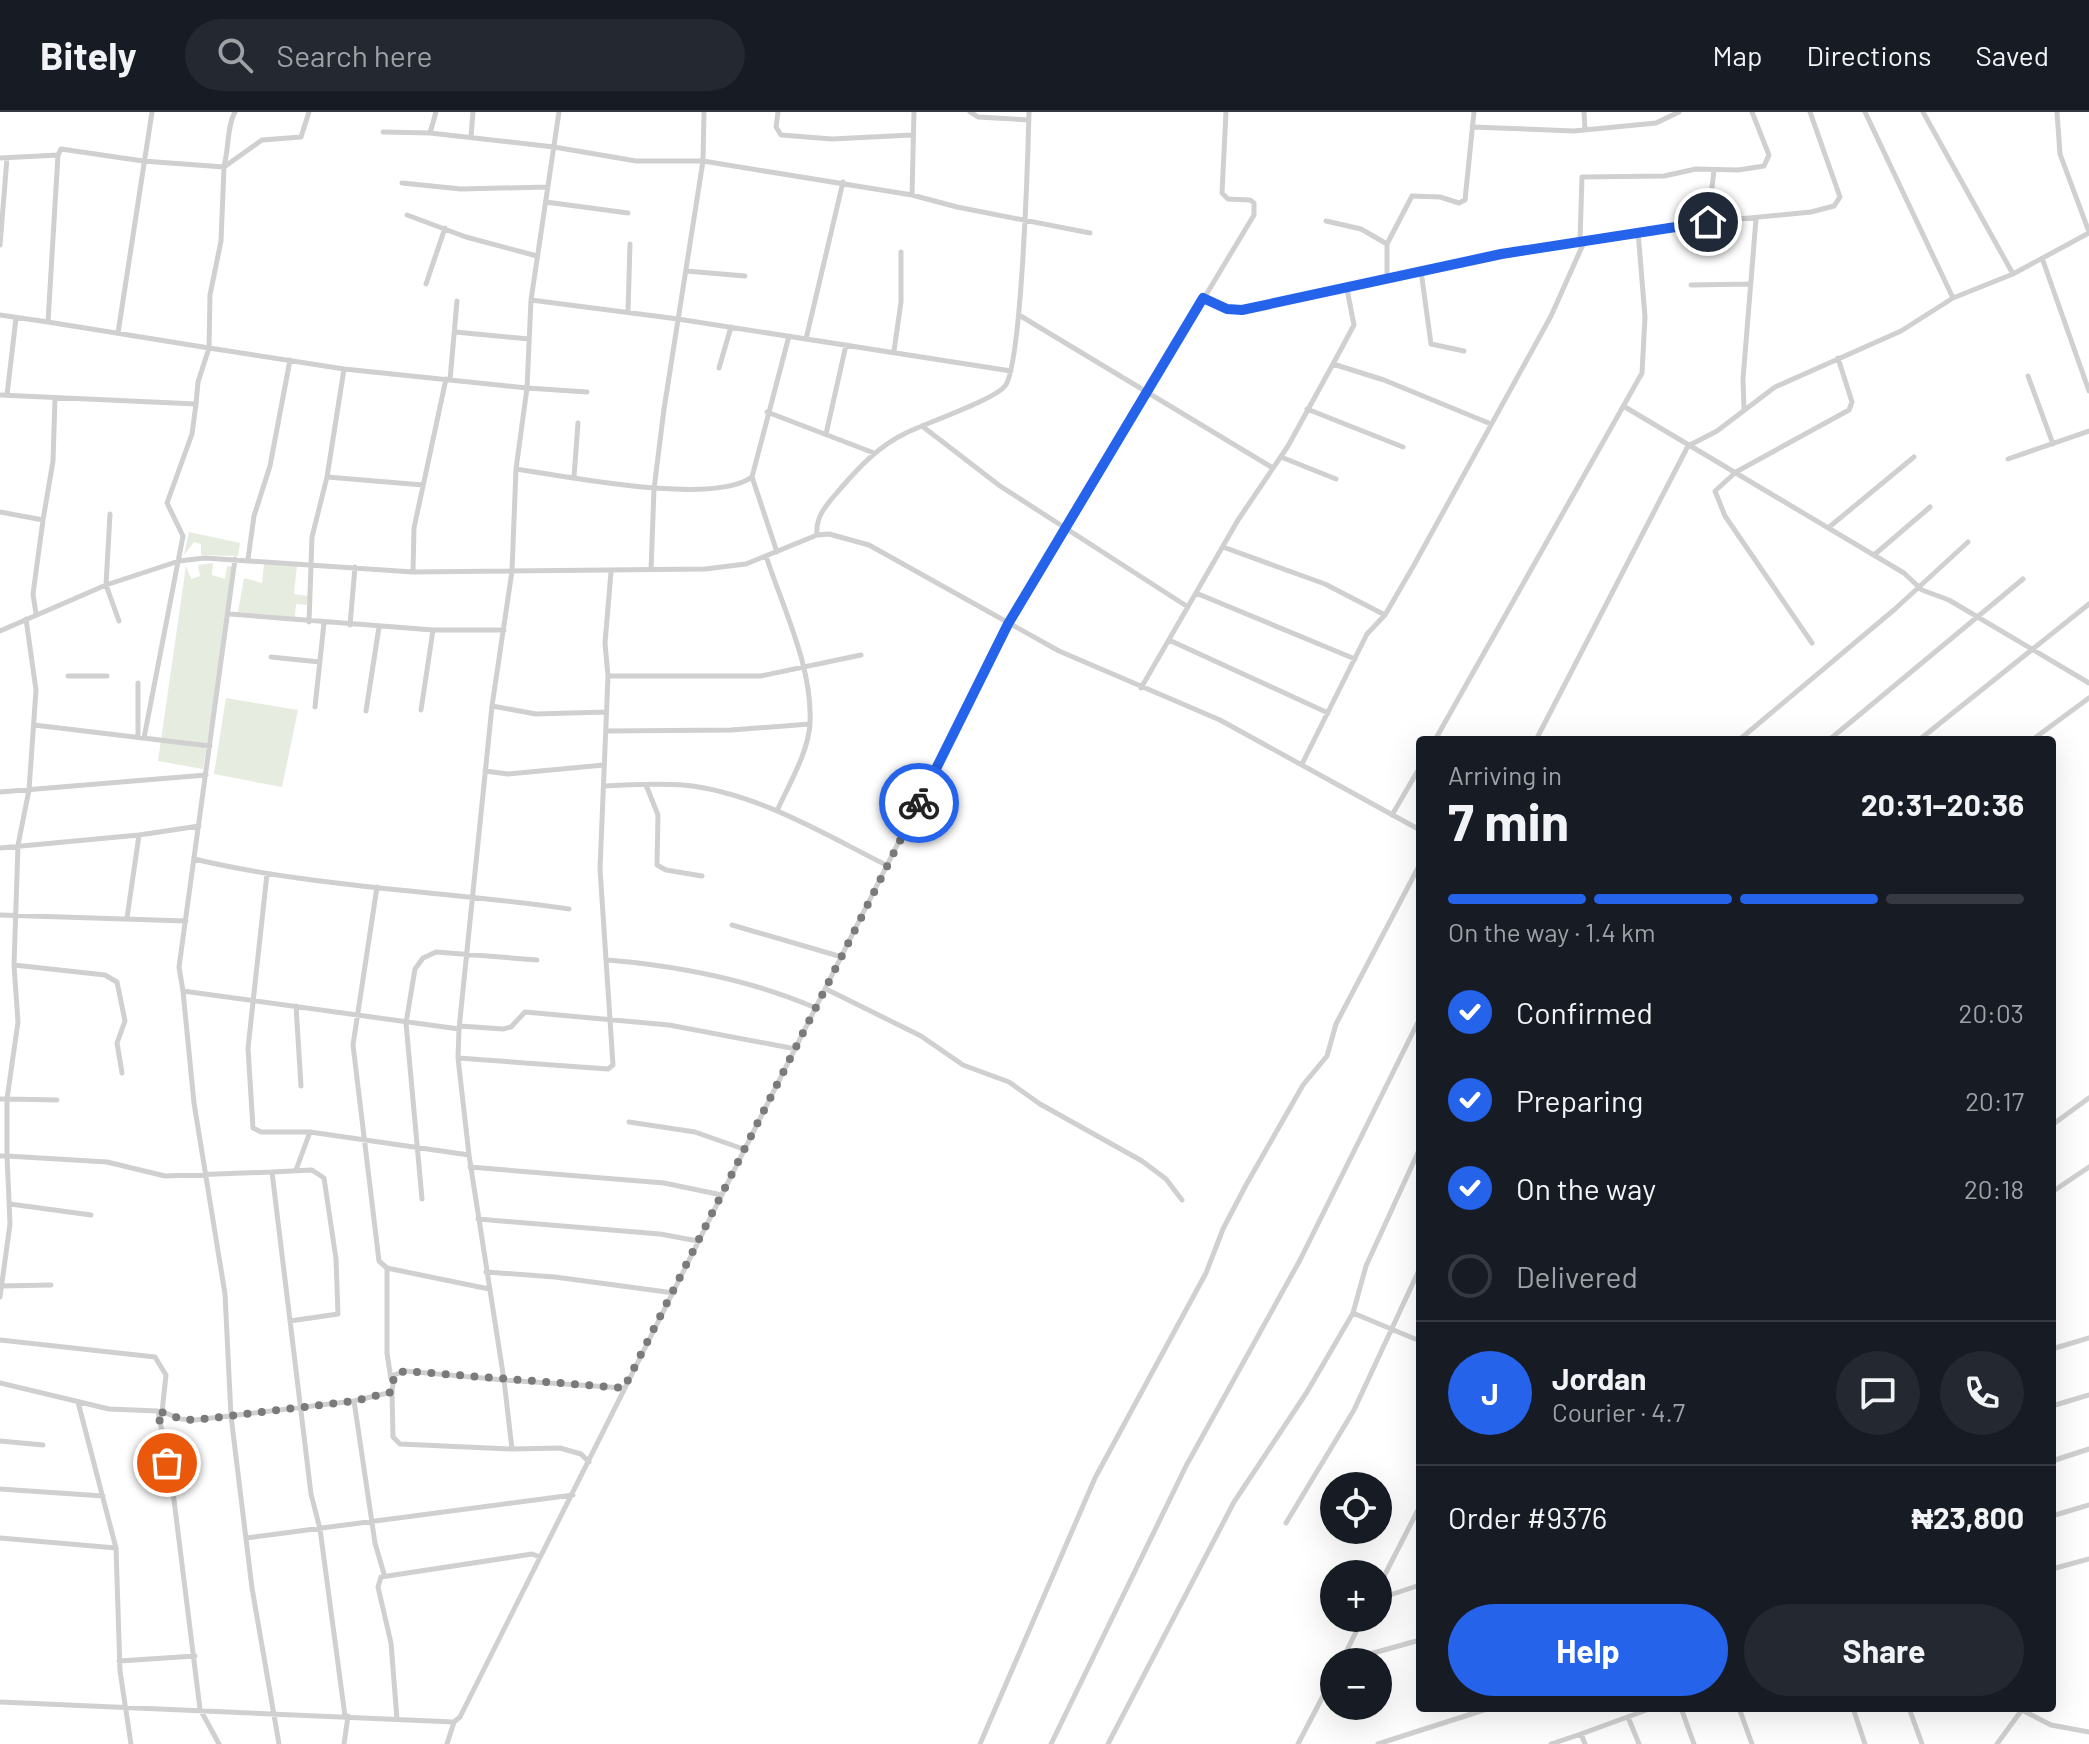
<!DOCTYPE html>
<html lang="en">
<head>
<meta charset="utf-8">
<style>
  :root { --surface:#171b24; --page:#242831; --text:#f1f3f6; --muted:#9ea1a6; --line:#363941; --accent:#2563eb }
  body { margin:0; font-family:Barlow,sans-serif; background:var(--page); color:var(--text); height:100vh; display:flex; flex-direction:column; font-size:30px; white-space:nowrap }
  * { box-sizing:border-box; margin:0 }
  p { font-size:26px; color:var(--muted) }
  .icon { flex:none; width:44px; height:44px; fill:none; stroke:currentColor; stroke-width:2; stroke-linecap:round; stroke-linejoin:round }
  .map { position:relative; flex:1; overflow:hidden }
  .drawer { position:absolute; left:1416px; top:624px; width:640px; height:976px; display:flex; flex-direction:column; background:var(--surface); border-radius:8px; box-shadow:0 8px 32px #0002 }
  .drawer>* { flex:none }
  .tools { position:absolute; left:1320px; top:1360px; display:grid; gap:16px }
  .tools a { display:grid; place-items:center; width:72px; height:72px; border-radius:50%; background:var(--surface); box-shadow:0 8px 32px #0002; font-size:40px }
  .pin { position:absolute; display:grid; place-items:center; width:68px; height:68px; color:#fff; margin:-34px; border:4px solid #fff; border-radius:50%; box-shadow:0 2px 8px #0007 }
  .courier { position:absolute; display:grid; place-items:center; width:80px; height:80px; margin:-40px; border:6px solid #2563eb; border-radius:50%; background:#fff; color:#222; box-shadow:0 2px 10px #0007 }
  .summary em { font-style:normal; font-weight:700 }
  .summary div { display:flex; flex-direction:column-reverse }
  .summary { display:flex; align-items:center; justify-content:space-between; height:136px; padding:0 32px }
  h1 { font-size:52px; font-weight:700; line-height:60px }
  .bar { display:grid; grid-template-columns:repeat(4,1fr); gap:12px 8px; align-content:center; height:96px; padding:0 32px }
  .bar i { height:10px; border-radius:6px; background:var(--line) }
  .bar .active { background:var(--accent) }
  .bar p { grid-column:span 4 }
  .line { display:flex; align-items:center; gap:20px; padding:0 32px; border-top:2px solid var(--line) }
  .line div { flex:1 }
  .round { display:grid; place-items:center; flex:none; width:84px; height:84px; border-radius:42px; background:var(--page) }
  ol { padding:0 32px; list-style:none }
  li { display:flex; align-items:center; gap:24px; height:88px }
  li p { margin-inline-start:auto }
  li .icon { padding:8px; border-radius:50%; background:var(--accent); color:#fff; stroke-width:4 }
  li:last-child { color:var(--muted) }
  li i { width:44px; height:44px; border:4px solid var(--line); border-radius:50% }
  .cta { display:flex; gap:16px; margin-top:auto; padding:16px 32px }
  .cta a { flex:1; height:92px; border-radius:48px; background:var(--accent); color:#fff; font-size:32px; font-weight:700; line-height:92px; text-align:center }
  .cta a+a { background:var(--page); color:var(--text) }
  header { display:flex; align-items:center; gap:48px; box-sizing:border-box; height:112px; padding:0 40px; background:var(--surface); border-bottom:2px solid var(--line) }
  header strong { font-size:38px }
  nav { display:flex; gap:44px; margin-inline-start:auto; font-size:28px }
  .search { width:560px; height:72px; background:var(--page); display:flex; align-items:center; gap:20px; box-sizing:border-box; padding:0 28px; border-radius:44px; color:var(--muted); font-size:30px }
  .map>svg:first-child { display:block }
</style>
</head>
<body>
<header>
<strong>Bitely</strong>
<div class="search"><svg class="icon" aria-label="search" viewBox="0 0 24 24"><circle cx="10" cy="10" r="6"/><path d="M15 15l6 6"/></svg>Search here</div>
<nav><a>Map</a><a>Directions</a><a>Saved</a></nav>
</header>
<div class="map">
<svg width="2089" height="1632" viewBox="0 0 2089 1632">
  <rect width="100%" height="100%" fill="#fff"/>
  <path fill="#e6ecdf" d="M189,420L240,431L238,444L201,443V432L194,430L184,443Z
    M213,451L212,463L225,467L227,454L235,455L203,657L158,649L186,454L191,467L200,464L198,453Z
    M264,452L297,454L294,482L308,484L307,493L296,492L295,505L238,500L244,466L262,471Z
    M226,586L298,598L282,675L214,662Z"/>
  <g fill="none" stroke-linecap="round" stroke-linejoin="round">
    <path stroke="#d0d0d0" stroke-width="5" d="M559,0L531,188L527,276L587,280
      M778,0L776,15L781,23L832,27L912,23
      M970,0L978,5L1029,8
      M1584,0L1585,17
      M1865,0L1953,186
      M1923,0L2013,162
      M2057,0L2060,42L2089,120
      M1472,15L1574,19L1656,11L1679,0
      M383,20L430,21L554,35L636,49H703L912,83L957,95L1090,121
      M430,21L436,0
      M471,25L473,0
      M0,46L58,43L61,37L143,49L224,55L221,129L210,183L209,236L344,257L527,276L516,357L512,459L492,594L459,917L458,946L469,1043
      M224,54C229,37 227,13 235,0
      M224,55L262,28L301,25L309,0
      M402,71L461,77L548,75
      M912,83L914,0
      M546,90L628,101
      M407,103L466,125L537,144
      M1326,109L1361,117L1387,132
      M1708,110L1714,58
      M1580,128L1582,65L1664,64L1696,57L1738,58L1764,54L1769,43L1752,0
      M0,133L7,46
      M2042,146L2089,279
      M686,159L745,164
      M1421,159L1431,232L1464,239
      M1387,166V132L1412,84L1440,85L1459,91L1465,88L1474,0
      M426,172L445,116
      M1691,173L1749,172
      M1347,177L1354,213L1333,252L1384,268L1491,312
      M1203,186L1227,197L1242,198L1584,128
      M531,188L678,207L1011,259
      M628,200L630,132
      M0,203L48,210L58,43
      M1019,203L1273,356
      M455,220L529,227
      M118,221L152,0
      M806,227L843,70
      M894,239L901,190V140
      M719,256L731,215
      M2028,264L2053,332
      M450,268L457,189
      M0,283L196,292L198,270L209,236L48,210
      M7,283L16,206
      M1625,295L1904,461L1922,478L1949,488L2089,571
      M1307,297L1403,335
      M1744,297L1743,267L1756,107
      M767,300L874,341
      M922,314L1000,374L1188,495
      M826,322L846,233
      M1281,345L1336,367
      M2008,347L2089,319
      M516,357C566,364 712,394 752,365
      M327,365L423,373
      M574,365L578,311
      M0,400L43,408L33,482L36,502
      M110,402L106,473L119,509
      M43,408L53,349L55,286
      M1828,416L1914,345
      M817,423C815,403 829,390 841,376C860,354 879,334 906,321C926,311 994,288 1005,274C1022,253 1028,40 1029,0
      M1223,435L1325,472L1385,503
      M777,440L752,365L789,224
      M1874,443L1930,395
      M766,444C783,496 813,556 810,612C808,641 789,672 777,699
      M235,447L179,855L183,879L459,917
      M248,447L254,404L270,354L290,248
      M651,458L654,377L664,297L703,49L704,0
      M413,460L414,416L446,267
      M1196,481L1355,547
      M230,502L433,518H504
      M26,507L36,578L29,678L18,733L14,853L18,910L7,987L57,988
      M309,510L312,425L327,365L344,257
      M350,513L355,455
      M0,519L106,473L179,449L205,446L413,460L705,457L746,452L817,423L829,422L869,433L1059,539L1220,608L1420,718
      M1169,528L1328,601
      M1812,531L1725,404L1715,379L1736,360L1849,298L1852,290L1838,246
      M271,545L320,550
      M68,564H107
      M608,564H761L861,543
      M1141,576L1238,408L1288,334L1333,252
      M492,594L536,602L606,600
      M315,595L324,511
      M421,598L433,518
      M366,599L379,515
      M34,613L210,634
      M606,619L731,618L810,612
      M138,625V571
      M144,626L183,424L167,391L192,322L196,292
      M1435,628L1642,261L1645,205L1638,119
      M1536,628L1688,334L1717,319L1775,275L1901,219L1953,186L2013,162L2089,121
      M1739,628L1895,497L1968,430
      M1829,628L2023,467
      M1919,628L2089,492
      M2032,628L2089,586
      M1302,652L1367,522L1385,503L1414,453L1551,204L1585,128L1708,110L1811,100L1834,94L1840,85L1810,0
      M485,659L508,662L604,653
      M646,673L658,703L657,753L666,758L702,764
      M604,674C630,673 657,671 683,673C756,680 824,722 888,754
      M0,680L206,663
      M1392,703L1420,655
      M0,736L139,723L199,714
      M194,747C317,776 444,779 569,797
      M267,762L248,936L253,1016L261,1020H310L469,1043L504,1268L624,1276
      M377,775L353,933L379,1149L387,1156L489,1177
      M0,803L186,809
      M127,806L139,723
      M732,813L842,845
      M608,848C679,854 751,868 816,896
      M14,853L105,863L117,870L125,909L117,931L122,961
      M826,877L921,924L963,953L1009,970L1040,992L1142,1049L1166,1067L1182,1088
      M183,879L194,991L225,1182L231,1304L252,1476L279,1632
      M296,894L301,974
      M460,914L503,917L511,915L525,900L669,913L796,937
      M458,946L608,957L613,953L600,757L608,564L605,531L611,460
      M0,987H7V1044L107,1050L165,1064L272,1060
      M629,1010L695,1020L746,1038
      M2052,1013L2089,986
      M1420,1036L1366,1154L1353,1201L1420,1229
      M0,1044H7L10,1112L0,1185
      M470,1055L664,1071L722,1083
      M296,1058L310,1020
      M2052,1080L2089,1055
      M422,1087L406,911L415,857L423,846L436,840L537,848
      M10,1092L91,1103
      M478,1107L660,1122L698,1129
      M387,1156V1241L391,1267
      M486,1160L555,1165L674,1181
      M0,1174L51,1173
      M2052,1181V1182
      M290,1209L338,1202L336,1147L324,1066L312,1058L272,1060L311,1382L320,1417L345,1604
      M0,1228L155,1245L166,1263L162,1300
      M2052,1237L2089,1226
      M0,1271L109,1297L158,1299L172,1372L200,1597L219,1632
      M392,1280L393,1325L400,1332L512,1337L560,1336L581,1342L589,1350
      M354,1289L375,1431L384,1462
      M78,1290L116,1436L120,1559L131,1632
      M2052,1294L2089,1283
      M163,1300L181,1307L195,1308L354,1289L392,1280L394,1263L405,1259L504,1268L512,1337
      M0,1329L43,1333
      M2052,1349L2089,1337
      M0,1377L103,1384
      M2052,1404L2089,1393
      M1286,1411L1354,1298L1420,1156
      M0,1426L116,1436
      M246,1426L573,1383
      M2052,1457L2089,1447
      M1378,1476L1420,1394
      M1378,1487L1420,1473
      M119,1549L195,1544
      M1341,1550L1420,1528
      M1341,1550L1363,1506
      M0,1590L454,1610L460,1605L1008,512L1254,103V91L1250,88L1228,87L1222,81L1226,0
      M1681,1596L1694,1632
      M1739,1596L1752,1632
      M1853,1596L1865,1632
      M1909,1596L1922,1632
      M2018,1596L2051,1613L2089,1620
      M1628,1605L1639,1632
      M397,1607L391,1531L378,1475L381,1465L532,1442L540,1445
      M1581,1622L1652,1596
      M344,1632L348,1604
      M447,1632L454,1610
      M980,1632L1095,1366L1206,1161L1223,1117L1246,1073L1303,973L1327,944L1336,912L1420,752
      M1051,1632L1186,1354L1300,1148L1420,906
      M1108,1632L1234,1390L1307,1280L1353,1201
      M1298,1632L1334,1563
      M1378,1632L1490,1596
      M1551,1632L1581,1622L1585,1632
      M1997,1632L2021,1599"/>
  </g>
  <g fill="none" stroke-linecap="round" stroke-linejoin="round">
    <path stroke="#7a7a7a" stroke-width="8" stroke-dasharray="0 14.4" d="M167,1351L158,1299L181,1307L195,1308L354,1289L392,1280L394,1263L405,1259L624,1276L919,691"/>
    <path stroke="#2563eb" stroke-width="10" d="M919,691L1008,512L1203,186L1227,197L1242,198L1501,142L1708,110"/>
  </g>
</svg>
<div class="tools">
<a><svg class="icon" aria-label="locate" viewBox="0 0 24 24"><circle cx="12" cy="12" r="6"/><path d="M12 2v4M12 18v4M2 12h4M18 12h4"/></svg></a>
<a>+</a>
<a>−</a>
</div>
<div class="pin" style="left:167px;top:1351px;background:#ea580c"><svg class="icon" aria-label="bag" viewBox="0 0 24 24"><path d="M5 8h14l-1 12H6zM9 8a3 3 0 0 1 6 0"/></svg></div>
<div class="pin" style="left:1708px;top:110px;background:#1f2937"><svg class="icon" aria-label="home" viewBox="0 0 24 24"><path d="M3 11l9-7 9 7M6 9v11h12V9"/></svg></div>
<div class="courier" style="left:919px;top:691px"><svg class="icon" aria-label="bike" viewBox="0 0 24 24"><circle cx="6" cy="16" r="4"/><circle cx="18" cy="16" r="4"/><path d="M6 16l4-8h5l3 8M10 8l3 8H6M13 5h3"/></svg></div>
<section class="drawer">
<div class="summary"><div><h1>7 min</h1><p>Arriving in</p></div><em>20:31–20:36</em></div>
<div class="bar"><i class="active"></i><i class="active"></i><i class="active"></i><i></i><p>On the way · 1.4 km</p></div>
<ol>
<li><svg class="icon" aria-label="check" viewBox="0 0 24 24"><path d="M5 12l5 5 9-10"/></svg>Confirmed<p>20:03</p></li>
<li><svg class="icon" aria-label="check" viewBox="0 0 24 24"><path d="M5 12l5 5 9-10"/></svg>Preparing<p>20:17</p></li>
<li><svg class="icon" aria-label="check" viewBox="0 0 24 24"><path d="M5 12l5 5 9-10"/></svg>On the way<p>20:18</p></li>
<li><i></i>Delivered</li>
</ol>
<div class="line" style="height:144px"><b class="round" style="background:var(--accent);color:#fff">J</b><div><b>Jordan</b><p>Courier · 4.7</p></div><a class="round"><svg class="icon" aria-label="chat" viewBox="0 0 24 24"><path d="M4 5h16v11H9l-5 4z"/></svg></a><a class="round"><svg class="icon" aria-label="phone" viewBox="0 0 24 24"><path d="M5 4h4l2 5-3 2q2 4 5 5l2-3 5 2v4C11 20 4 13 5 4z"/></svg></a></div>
<div class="line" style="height:104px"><div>Order #9376</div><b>₦23,800</b></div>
<div class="cta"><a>Help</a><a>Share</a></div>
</section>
</div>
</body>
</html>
